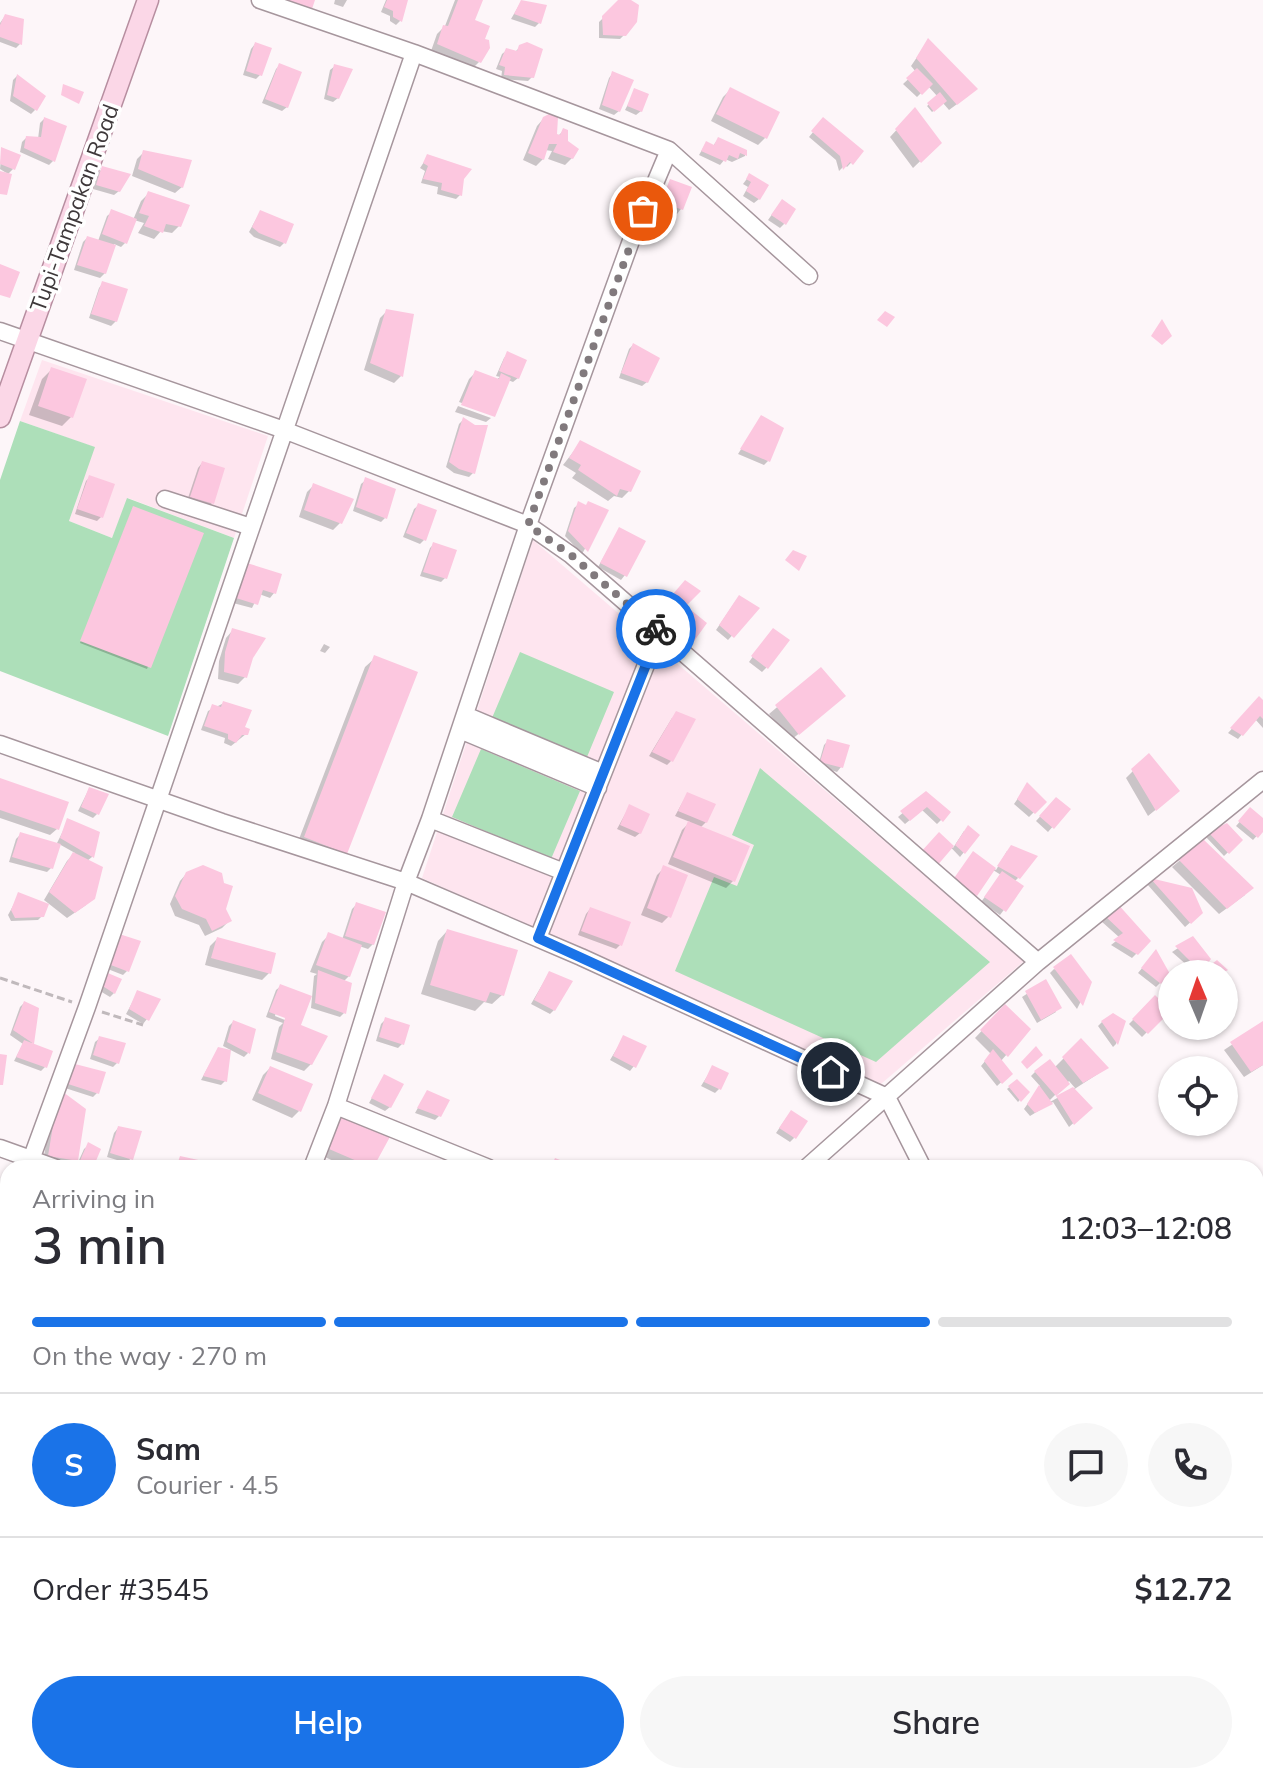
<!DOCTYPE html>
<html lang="en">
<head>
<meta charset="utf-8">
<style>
  :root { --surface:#fff; --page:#f7f7f7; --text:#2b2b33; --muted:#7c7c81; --line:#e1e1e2; --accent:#1a73e8 }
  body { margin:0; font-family:Mulish,sans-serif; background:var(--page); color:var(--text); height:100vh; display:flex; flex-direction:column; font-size:30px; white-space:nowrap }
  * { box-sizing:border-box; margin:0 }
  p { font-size:26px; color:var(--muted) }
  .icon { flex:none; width:44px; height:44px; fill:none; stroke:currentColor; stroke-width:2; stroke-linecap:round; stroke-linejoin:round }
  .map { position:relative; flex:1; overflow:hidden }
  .details { position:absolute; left:0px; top:1160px; width:1264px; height:624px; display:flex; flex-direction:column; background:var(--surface); border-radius:24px 24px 0 0; box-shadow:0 2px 6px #0004 }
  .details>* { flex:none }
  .needle { width:52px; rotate:358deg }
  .fabs { position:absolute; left:1158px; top:960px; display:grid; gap:16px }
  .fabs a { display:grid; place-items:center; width:80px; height:80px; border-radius:50%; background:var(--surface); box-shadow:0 2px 6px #0004; font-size:40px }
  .pin { position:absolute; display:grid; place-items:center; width:68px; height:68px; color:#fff; margin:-34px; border:4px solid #fff; border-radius:50%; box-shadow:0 2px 8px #0007 }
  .courier { position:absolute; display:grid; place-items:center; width:80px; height:80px; margin:-40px; border:6px solid #1a73e8; border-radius:50%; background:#fff; color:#222; box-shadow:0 2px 10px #0007 }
  .head em { font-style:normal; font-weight:600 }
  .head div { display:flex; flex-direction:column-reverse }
  .head { display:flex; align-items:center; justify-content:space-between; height:136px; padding:0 32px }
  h1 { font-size:52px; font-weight:600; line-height:60px }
  .bar { display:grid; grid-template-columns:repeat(4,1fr); gap:12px 8px; align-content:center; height:96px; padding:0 32px }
  .bar i { height:10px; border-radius:6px; background:var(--line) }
  .bar .selected { background:var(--accent) }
  .bar p { grid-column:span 4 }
  .line { display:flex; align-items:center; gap:20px; padding:0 32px; border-top:2px solid var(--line) }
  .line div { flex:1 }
  .round { display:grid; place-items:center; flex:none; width:84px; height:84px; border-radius:42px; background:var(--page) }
  .action { display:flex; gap:16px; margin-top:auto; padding:16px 32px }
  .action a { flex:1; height:92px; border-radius:48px; background:var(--accent); color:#fff; font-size:32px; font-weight:600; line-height:92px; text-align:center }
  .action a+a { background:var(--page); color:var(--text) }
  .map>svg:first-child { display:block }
</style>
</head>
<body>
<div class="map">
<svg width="1263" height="1784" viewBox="0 0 1263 1784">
  <rect width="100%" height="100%" fill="#fdf6f9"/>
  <path fill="#fee5ef" d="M42,360L268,436L234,538L128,498L112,538L69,521L94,447L20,421Z
    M533,540L1024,961L881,1084L422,878Z"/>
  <path fill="#addfb9" d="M20,421L95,447L69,521L112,538L127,498L234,538L168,736L0,671V480Z
    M520,652L614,692L587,757L492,718Z
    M481,749L580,791L551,859L452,817Z
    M760,768L990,962L876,1062L675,971L714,877L737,886L754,845L732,835Z"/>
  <path fill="#0003" fill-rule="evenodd" d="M335,0H347L343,7L334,4Z
    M386,0H406L400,21L396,25L390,21V16L381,12Z
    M455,0H481L473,21L479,62L472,69L431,51L437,34L445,26Z
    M622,0H628L625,34L620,39L599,38V22Z
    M521,2L539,23L535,27L511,19Z
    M5,16L22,20L20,44L16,48L0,42V23Z
    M928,41L968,96L949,110L943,103L932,112L927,106L938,97L928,86L917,97L903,84L916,72L911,66Z
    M255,44L260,75L256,79L243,75L251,49Z
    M520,47L532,77L528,81L501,79L502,71L496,69L502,54L507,50L515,52Z
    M280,65L287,107L282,111L262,103L276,69Z
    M335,66L338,98L333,102L324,99L330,70Z
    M613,73L619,111L614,115L599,109L609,78Z
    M17,76L35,110L31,114L10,101L13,80Z
    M730,90L778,113L765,138L758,145L711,121L723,97Z
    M635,91L641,111L636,115L625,110Z
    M915,110L939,143L913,168L890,137Z
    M544,118L554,135L558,136L563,131L572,158L565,165L548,159L552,151L545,150L543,159L536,166L523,160L537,126Z
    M44,119L53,161L49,165L20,152L22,142L26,138L38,139L40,123Z
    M823,120L862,151L847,167L845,165L839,171L836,160L809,137Z
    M718,139L745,151V156L732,162L725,159L720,165L699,155L706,143L713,146Z
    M2,149L13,169L8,174L0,169Z
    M144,152L182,187L175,193L132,176L137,159Z
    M428,156L462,179L460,195L456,199L437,194L438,187L421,183L425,171L420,168Z
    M103,168L119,191L114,195L93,189L98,173Z
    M749,176L759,199L754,203L743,196L748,187L743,184Z
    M671,181L681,209L677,214L659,206Z
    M148,194L179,226L172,233L161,231L154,239L138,233L144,223L134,220L126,242L121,247L114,244L105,273L100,278L74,270L83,242L87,238L98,241L107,216L112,212L133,220L141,201Z
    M778,206L784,224L780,228L768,220Z
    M260,212L284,243L280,247L254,237L249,232Z
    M103,283L116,321L111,326L89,318L99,288Z
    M387,311L411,315L401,376L394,383L364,370L380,318Z
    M633,345L647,382L642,386L619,378L629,349Z
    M508,354L518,378L513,382L508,380L493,414L459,402L469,379L476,372L496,380L500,377L496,376L504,358Z
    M52,369L71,417L62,426L29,415L42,379Z
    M458,406L491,418L486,422L455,412Z
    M761,418L768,461L764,465L738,454Z
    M463,420L473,473L469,477L454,473L446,467L459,424Z
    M581,442L629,491L622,498L614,496L608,501L572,478L576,473L563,465Z
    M202,463L212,503L208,507L187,501L198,468Z
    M90,477L101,517L97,521L75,514L86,481Z
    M366,480L385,518L381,522L353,511L361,484Z
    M314,485L340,523L333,530L299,517L307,492Z
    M579,504L606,511L582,554L565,536L574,508Z
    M419,505L434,511L424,540L420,544L403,537L414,509Z
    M132,510L201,534L147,669L80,643Z
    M619,530L625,575L621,580L598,567Z
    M434,544L445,578L441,582L420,576L430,548Z
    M243,570L274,593L270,598L259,594L252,608L233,603Z
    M685,582L698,591L681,609L670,600Z
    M735,602L757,608L728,640L716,630Z
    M686,609L704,623L686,647L675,637L682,613Z
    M232,631L251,657L245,677L238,684L218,679L219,661L226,638Z
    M769,634L766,668L762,672L749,662Z
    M324,644L330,647L325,653L320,651Z
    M375,658L345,853L336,862L296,847L365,667Z
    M821,670L836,703L791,740L769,714Z
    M1259,699L1263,703V728L1255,719L1238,739L1228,733Z
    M224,703L246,734L231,746L224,743L225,738L201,730L208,711Z
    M672,718L671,761L667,765L649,756Z
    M828,741L841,767L837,772L818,766L824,745Z
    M1148,756L1170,798L1148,816L1126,778Z
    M0,781L57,829L50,835L0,818Z
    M1027,785L1044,802L1029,817L1014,804Z
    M89,789L97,814L93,818L78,811Z
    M926,793L949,812L937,824L922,810L905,824L898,817Z
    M687,794L706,822L700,828L733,881L726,888L668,864L682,830L690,822L675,816Z
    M1056,799L1068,809L1048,832L1036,821Z
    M629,807L640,833L635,837L617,829Z
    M1250,810L1263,821V829L1253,840L1236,826Z
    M68,821L97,833L92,857L87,861L86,905L67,918L44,900L67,861L75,853L59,844L51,868L47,872L9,862L16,839L20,835L56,845Z
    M964,831L977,836L960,857L939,835L953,848Z
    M1210,833L1241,840L1224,856L1206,837Z
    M1203,841L1245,895L1219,914L1172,867Z
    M1007,851L1018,878L1014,882L1021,887L1000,915L981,902L1001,875L993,870L972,899L949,886L973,854L996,870Z
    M664,868L669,916L662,923L641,915L657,875Z
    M187,873L229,921L222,928L205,936L199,925L175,916L170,904L180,881Z
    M1150,880L1191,890L1201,913L1185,927L1147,884Z
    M19,895L42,916L38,920L11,921L8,915Z
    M357,904L373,944L368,949L359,946L349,976L343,982L344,1013L340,1017L311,1008L314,976L317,974L310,972L322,942L329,935L342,940L352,909Z
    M1116,905L1149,941L1132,958L1111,945L1120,938L1101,921Z
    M590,909L620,945L616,949L578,935L586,914Z
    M447,931L502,995L492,1004L484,1002L475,1011L421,994L438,941Z
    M114,934L127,971L123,975L100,966Z
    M217,939L269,973L262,980L205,965L210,946Z
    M1192,939L1208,959L1197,974L1172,952Z
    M1152,956L1160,983L1156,987L1138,973Z
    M1054,969L1090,983L1077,1009L1050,973Z
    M549,973L554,1010L550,1014L531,1004Z
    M100,978L114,993L110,997L95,988Z
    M1045,982L1056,1012L1037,1023L1022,997Z
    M281,986L275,1016L285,1020L311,1064L304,1071L271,1059L279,1027L283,1023L266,1017L276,990Z
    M138,992L147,1019L143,1024L126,1014Z
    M1155,998L1168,1011L1142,1037L1129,1024Z
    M24,1003L37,1009L32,1045L45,1067L41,1071L14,1061L23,1044L10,1035L20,1007Z
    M1005,1006L1028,1030L1000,1062L1010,1074L997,1086L981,1066L991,1054L975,1038Z
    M385,1020L402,1044L398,1048L376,1041L381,1024Z
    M1123,1021L1116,1044L1113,1047L1098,1026L1102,1022Z
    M233,1022L248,1053L244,1057L223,1046L229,1026Z
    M1263,1024V1065L1244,1077L1224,1050Z
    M624,1037L634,1066L630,1071L610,1060Z
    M100,1038L117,1063L113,1067L90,1059L95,1042Z
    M1081,1041L1107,1068L1073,1090L1090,1108L1069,1127L1053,1102L1030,1116L1024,1109L1040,1086L1031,1076L1035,1072L1054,1068ZM1069,1081L1075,1088L1050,1102L1049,1101Z
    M218,1049L225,1081L221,1085L201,1080Z
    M75,1066L97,1093L93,1097L65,1088L71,1070Z
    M713,1067L719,1089L715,1093L701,1086Z
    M270,1068L310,1085L299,1111L292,1118L252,1100L263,1075Z
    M384,1076L390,1107L385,1111L369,1103Z
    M1017,1081L1027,1092L1018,1102L1007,1089Z
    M427,1092L439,1116L435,1120L415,1113Z
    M53,1098L76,1160L69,1167L43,1163Z
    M341,1115L388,1136L370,1168H348L323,1156Z
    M787,1117L794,1138L790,1142L776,1133Z
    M118,1128L131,1158L127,1163L107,1157L114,1133Z
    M89,1145L92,1166L76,1167L84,1149Z
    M0,1340L8,1341V1375H5L7,1365L0,1364Z"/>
  <path fill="#fcc7df" d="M287,0H315L311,12L286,4Z
    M387,0H408L402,22L393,17V11L384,7Z
    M458,0H483L475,20L490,26L485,39L489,40L490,48L481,63L437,44L443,25L448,26Z
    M521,0L547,5L541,24L514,14Z
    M618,0H631L639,5L637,22L626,36L603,35L602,16Z
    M5,14L24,19L22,45L0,37V25Z
    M928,38L978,89L957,105L916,58Z
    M255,42L272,48L262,76L246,71Z
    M527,42L543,49L534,78L504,75L505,67L499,65L506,48L517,51L519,45Z
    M279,63L302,72L288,108L265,99Z
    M334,64L353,69L339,99L327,95Z
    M917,68L933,84L922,95L906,78Z
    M612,71L634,80L620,112L602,105Z
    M17,74L46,96L37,111L13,96Z
    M63,84L84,92L79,104L61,95Z
    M730,87L780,112L767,139L716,114Z
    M634,88L649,94L642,112L627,106Z
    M940,92L947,101L934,112L927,103Z
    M915,107L942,143L921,163L895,129Z
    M549,114L558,117L557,134L560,135L563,128L568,130V141L579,149L573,159L553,152L557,144H549L544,160L528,153L543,117Z
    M44,117L67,126L55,162L24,148L26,136L41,137Z
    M823,117L864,151L853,165L850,162L843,170L840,156L811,131Z
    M718,137L747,150V156L740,153L738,159L729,155L726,162L701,151L706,141L714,145Z
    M1,147L21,155L15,170L0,164Z
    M143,150L192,160L183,188L138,169Z
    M427,154L472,169L464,179L462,196L441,190L442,183L423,179L428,166L423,163Z
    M102,166L131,174L120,192L96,185Z
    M0,171L12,174L7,195L0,194Z
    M749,173L769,185L760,200L746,191L751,182L746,179Z
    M670,179L692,187L683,210L661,202Z
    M148,191L190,205L181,227L166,224L163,233L144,226L149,216L139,213Z
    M782,199L796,209L786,225L771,215Z
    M111,209L137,219L127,244L102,234Z
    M260,210L294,224L286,244L259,233L252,227Z
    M87,236L116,245L106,274L77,265Z
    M0,264L20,272L10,298L0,295Z
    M102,281L128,289L117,322L91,314Z
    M386,309L414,314L403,377L370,363Z
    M885,311L895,317L887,327L877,320Z
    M1162,319L1172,336L1162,345L1151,336Z
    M633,343L660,358L648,383L621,373Z
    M507,351L527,360L519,379L499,371Z
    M51,367L87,379L73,418L38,406Z
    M475,370L499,379L501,373L511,378L495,417L461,405Z
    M761,415L784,428L770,462L740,449Z
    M463,417L475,425H488L475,474L459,469L449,462Z
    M580,440L641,471L631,492L620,489L617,496L578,470L581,465L569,458Z
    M202,461L225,468L214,504L190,497Z
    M89,475L115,484L103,518L77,509Z
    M365,477L396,489L387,519L356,507Z
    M313,483L354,499L342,524L304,510Z
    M578,501L586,505L588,501L609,510L588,552L568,531Z
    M418,503L437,510L426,541L406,533Z
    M133,506L204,533L151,668L80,641Z
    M619,527L646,541L627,577L600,563Z
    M433,542L457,550L447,579L423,572Z
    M793,550L807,556L799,571L785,560Z
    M247,563L282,574L276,594L263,590L258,605L236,598Z
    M685,580L701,591L686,606L673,594Z
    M739,595L760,608L734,638L719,625Z
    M686,606L707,623L692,644L679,632Z
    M232,628L266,638L253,658L247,678L224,672L225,652Z
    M773,628L790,640L768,669L751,656Z
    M374,655L418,672L347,854L304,837Z
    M821,667L846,696L799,735L775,705Z
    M1259,696L1263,700V719L1260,716L1243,736L1230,728Z
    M223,701L252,710L245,727L250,729L248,735H242L236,743L228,739V734L204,726L212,704L221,707Z
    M676,711L696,719L673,762L652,752Z
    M827,739L850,745L843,768L820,762Z
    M1149,753L1180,791L1156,811L1131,769Z
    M0,778L69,802L59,830L0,810Z
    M1027,782L1047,802L1035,814L1017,799Z
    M89,787L109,794L99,815L81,807Z
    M926,791L951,812L943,822L927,807L910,821L900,811Z
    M687,792L716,804L707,823L678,811Z
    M1056,797L1071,809L1054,829L1039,816Z
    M629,804L650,814L641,834L620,825Z
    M1250,807L1263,818V832L1258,838L1238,821Z
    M67,818L100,832L94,858L60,838Z
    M688,821L750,846L735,882L673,857Z
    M1227,823L1243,840L1229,854L1208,832Z
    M968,825L980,835L965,854L955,845Z
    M20,832L61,844L53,869L12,857Z
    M939,832L954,846L936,867L920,853Z
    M1203,839L1254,888L1227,909L1177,858Z
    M1011,845L1038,856L1020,879L997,866Z
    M973,851L996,868L977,896L952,881Z
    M73,852L103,867L95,899L75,913L49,892Z
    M203,865L222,873L224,883L233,886L226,909L232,921L212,931L206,919L182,909L175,896L186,872Z
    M663,865L688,875L671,918L647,908Z
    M1002,871L1024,886L1006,912L984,897Z
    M1150,878L1192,888L1203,913L1191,924Z
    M18,892L49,904L44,917L15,918L11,910Z
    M356,902L386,912L374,945L345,936Z
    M1116,902L1151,941L1138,955L1113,940L1123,933L1104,915Z
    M590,907L631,922L622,946L581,931Z
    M447,929L518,950L504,996L490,992L486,1002L430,985Z
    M113,932L141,941L129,972L103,962Z
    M328,932L362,945L350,977L316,965Z
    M1193,936L1211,959L1201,972L1175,946Z
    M217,937L276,953L271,974L211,958Z
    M1156,949L1170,974L1161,984L1141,968Z
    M1071,954L1092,982L1083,1006L1053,967Z
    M1217,960L1228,970L1221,974H1202L1201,972Z
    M318,970L352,983L346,1014L315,1003Z
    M103,971L122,979L115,994L98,983Z
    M549,971L573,981L555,1011L534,1000Z
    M1046,979L1062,1008L1041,1020L1025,991Z
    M280,984L312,996L301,1025L328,1036L312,1065L276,1052L285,1018L269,1012Z
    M137,990L161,999L149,1021L129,1009Z
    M1155,995L1171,1011L1148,1034L1132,1019Z
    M24,1001L39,1008L34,1044L13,1030Z
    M1005,1004L1031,1029L1008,1057L980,1030Z
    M1113,1013L1126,1021L1118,1045L1101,1021Z
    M385,1017L410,1025L404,1045L379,1037Z
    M233,1020L256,1029L250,1054L227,1042Z
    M1263,1021V1065L1251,1072L1230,1042Z
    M623,1035L647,1046L636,1068L613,1056Z
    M99,1036L126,1043L119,1064L93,1055Z
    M1081,1038L1109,1068L1083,1083L1062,1057Z
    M24,1040L53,1051L47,1068L16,1057Z
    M1036,1046L1043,1055L1027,1069L1021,1062Z
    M218,1047L231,1050L227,1082L203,1076Z
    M993,1049L1013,1074L1002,1084L984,1061Z
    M0,1054L7,1055L3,1085H0Z
    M1050,1059L1070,1084L1056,1096L1034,1071Z
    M75,1064L106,1072L99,1094L68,1084Z
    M712,1065L729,1073L721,1090L704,1082Z
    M270,1066L313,1084L301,1112L258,1093Z
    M384,1074L404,1084L391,1108L371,1098Z
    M1017,1079L1030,1092L1021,1102L1008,1086Z
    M1039,1085L1053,1104L1035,1113L1027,1104Z
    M1073,1087L1093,1108L1074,1125L1056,1096Z
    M59,1089L86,1109L78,1161L48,1156Z
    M427,1090L450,1100L441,1117L417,1108Z
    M791,1110L808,1121L796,1139L779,1128Z
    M341,1113L391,1135L373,1168L329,1149Z
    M118,1126L142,1131L133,1160L110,1153Z
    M88,1142L101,1149L93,1168L79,1163Z
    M180,1156L203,1161L202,1168H176Z
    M555,1158L573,1165L575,1160L595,1168H551Z
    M0,1337L8,1339V1361L0,1359Z
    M0,1425L8,1428V1467L4,1477L0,1475Z"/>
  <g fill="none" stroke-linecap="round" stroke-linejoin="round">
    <g stroke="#a6969d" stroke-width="19">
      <path id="minor" d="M260,0L414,53L669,150L809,276
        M0,331L284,430L528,525L571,555L1038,962
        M165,499L251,527
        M465,715L603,773
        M460,730L598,788
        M0,744L222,822L406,882L581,957L887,1097L923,1168
        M430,819L564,872
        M538,938L659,632
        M336,1106L489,1168
        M0,1148L56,1168
        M28,1168L87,1007L414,53
        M312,1168L336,1106L406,882L430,819L528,525L632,238L669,150
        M806,1168L1038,962L1263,780
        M0,1256L8,1230
        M0,1401L8,1404
        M342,1776L350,1784
        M368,1784L378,1776"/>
    </g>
    <g stroke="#b78ea0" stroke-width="23">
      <path id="major" d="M0,417L148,0"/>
    </g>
    <path stroke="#c0b9bc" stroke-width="3" stroke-dasharray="8 4" stroke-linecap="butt" d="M0,978L72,1002
      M102,1012L143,1025"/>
    <use href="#minor" stroke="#fff" stroke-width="16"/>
    <use href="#major" stroke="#fbd7e7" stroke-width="20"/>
  </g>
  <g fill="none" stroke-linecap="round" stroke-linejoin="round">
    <path stroke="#817a7d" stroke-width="8" stroke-dasharray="0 14.4" d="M643,211L528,525L571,555L656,629"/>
    <path stroke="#1a73e8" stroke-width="10" d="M656,629L659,632L538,938L831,1072"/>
  </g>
  <g text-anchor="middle" stroke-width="7" stroke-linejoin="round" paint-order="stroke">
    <g font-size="22" fill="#3e383a" stroke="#fff">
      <text transform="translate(74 208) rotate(-70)" y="8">Tupi-Tampakan Road</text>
    </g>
  </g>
</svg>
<div class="fabs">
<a><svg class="needle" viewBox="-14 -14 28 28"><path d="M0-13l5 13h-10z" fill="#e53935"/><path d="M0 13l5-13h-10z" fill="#7c7c81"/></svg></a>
<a><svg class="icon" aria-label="locate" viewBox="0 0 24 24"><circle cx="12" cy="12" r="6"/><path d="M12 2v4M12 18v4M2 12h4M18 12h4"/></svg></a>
</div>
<div class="pin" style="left:643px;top:211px;background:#ea580c"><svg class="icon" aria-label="bag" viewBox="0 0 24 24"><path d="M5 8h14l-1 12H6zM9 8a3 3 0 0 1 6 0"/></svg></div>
<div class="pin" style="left:831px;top:1072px;background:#1f2937"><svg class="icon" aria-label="home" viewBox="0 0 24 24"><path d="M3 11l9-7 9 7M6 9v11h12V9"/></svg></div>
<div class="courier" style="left:656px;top:629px"><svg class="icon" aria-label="bike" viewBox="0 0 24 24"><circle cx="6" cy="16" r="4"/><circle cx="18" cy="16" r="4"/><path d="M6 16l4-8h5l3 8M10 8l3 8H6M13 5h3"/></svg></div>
<section class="details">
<div class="head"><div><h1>3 min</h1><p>Arriving in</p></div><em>12:03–12:08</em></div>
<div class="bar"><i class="selected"></i><i class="selected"></i><i class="selected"></i><i></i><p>On the way · 270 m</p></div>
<div class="line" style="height:144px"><b class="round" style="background:var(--accent);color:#fff">S</b><div><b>Sam</b><p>Courier · 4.5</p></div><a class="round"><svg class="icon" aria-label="chat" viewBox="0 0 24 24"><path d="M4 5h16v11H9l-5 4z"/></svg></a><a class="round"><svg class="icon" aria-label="phone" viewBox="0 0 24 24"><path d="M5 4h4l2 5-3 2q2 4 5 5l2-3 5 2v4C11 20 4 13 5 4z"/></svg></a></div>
<div class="line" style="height:104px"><div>Order #3545</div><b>$12.72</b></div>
<div class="action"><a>Help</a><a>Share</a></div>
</section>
</div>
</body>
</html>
